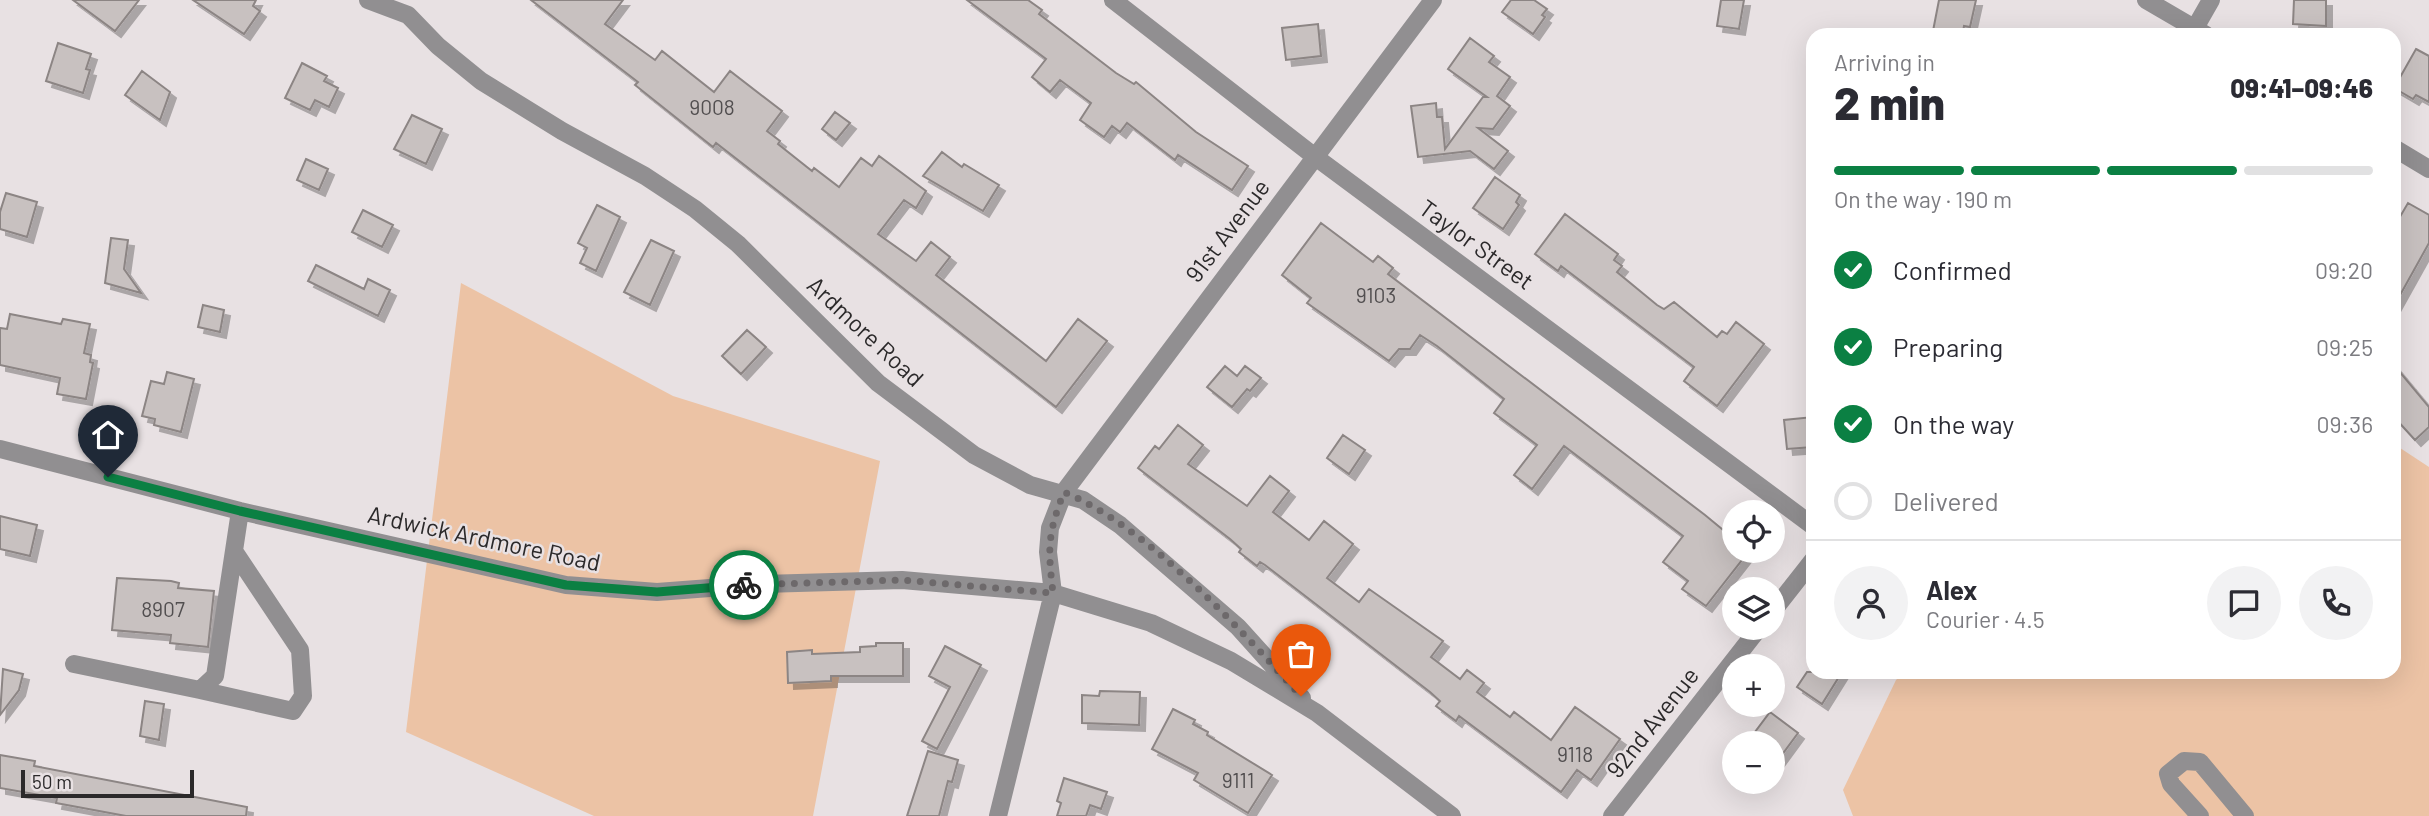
<!DOCTYPE html>
<html lang="en">
<head>
<meta charset="utf-8">
<style>
  :root { --surface:#fff; --page:#f2f2f3; --text:#2b2b33; --muted:#7c7c81; --line:#e1e1e2; --accent:#0b8043 }
  body { margin:0; font-family:Barlow,sans-serif; background:var(--page); color:var(--text); height:100vh; display:flex; flex-direction:column; font-size:26px; white-space:nowrap }
  * { box-sizing:border-box; margin:0 }
  p { font-size:23px; color:var(--muted) }
  .icon { flex:none; width:38px; height:38px; fill:none; stroke:currentColor; stroke-width:2; stroke-linecap:round; stroke-linejoin:round }
  .map { position:relative; flex:1; overflow:hidden }
  .panel { position:absolute; left:1806px; top:28px; width:595px; height:651px; display:flex; flex-direction:column; background:var(--surface); border-radius:21px; box-shadow:0 7px 28px #0002 }
  .panel>* { flex:none }
  .tools { position:absolute; left:1722px; top:500px; display:grid; gap:14px }
  .tools a { display:grid; place-items:center; width:63px; height:63px; border-radius:50%; background:var(--surface); box-shadow:0 7px 28px #0002; font-size:35px }
  .scale { position:absolute; left:21px; bottom:18px; width:173px; box-sizing:border-box; padding-left:7px; border:4px solid #2b292a; border-top:0; font-size:19px; line-height:24px; white-space:nowrap; color:#2b292a; -webkit-text-stroke:5px #e8e1e3; paint-order:stroke }
  .pin { position:absolute; display:grid; place-items:center; width:60px; height:60px; color:#fff; margin:-72px -30px; border-radius:50% 50% 50% 0; rotate:-45deg; box-shadow:0 0 7px #0007 }
  .pin .icon { rotate:45deg }
  .courier { position:absolute; display:grid; place-items:center; width:70px; height:70px; margin:-35px; border:5px solid #0b8043; border-radius:50%; background:#fff; color:#222; box-shadow:0 2px 9px #0007 }
  .overview em { font-style:normal; font-weight:800 }
  .overview div { display:flex; flex-direction:column-reverse }
  .overview { display:flex; align-items:center; justify-content:space-between; height:119px; padding:0 28px }
  h1 { font-size:46px; font-weight:800; line-height:52px }
  .bar { display:grid; grid-template-columns:repeat(4,1fr); gap:10px 7px; align-content:center; height:84px; padding:0 28px }
  .bar i { height:9px; border-radius:5px; background:var(--line) }
  .bar .on { background:var(--accent) }
  .bar p { grid-column:span 4 }
  .line { display:flex; align-items:center; gap:18px; padding:0 28px; border-top:2px solid var(--line) }
  .line div { flex:1 }
  .round { display:grid; place-items:center; flex:none; width:74px; height:74px; border-radius:37px; background:var(--page) }
  ol { padding:0 28px; list-style:none }
  li { display:flex; align-items:center; gap:21px; height:77px }
  li p { margin-inline-start:auto }
  li .icon { padding:7px; border-radius:50%; background:var(--accent); color:#fff; stroke-width:4 }
  li:last-child { color:var(--muted) }
  li i { width:38px; height:38px; border:4px solid var(--line); border-radius:50% }
  .map>svg:first-child { display:block }
</style>
</head>
<body>
<div class="map">
<svg width="2429" height="816" viewBox="0 0 2429 816">
  <defs>
    <filter id="shadow"><feDropShadow dx="6" dy="6" stdDeviation="0" flood-color="#0004"/></filter>
  </defs>
  <rect width="100%" height="100%" fill="#e8e1e3"/>
  <path fill="#ecc3a5" d="M461,283L673,396L880,461L813,816H594L406,732Z
    M2394,444L2429,467V816H1853L1843,790L1896,680L1905,672H2394Z"/>
  <path fill="#c8c1c0" stroke="#8c8584" stroke-width="2" filter="url(#shadow)" d="M73,0H139L115,31Z
    M193,0H256L253,6L260,11L244,34Z
    M531,0H623L605,24L655,60L662,51L714,92L730,71L782,111L767,131L780,141L778,144L812,171L814,168L839,187L861,158L872,166L879,156L926,191L916,208L904,200L878,234L916,261L931,242L950,257L936,275L1046,361L1078,319L1107,341L1056,407L716,143L713,147L635,85L638,82Z
    M967,0H1028L1042,10L1039,14L1116,73L1134,84L1136,82L1196,132L1248,166L1232,190L1178,155L1175,160L1127,123L1120,132L1112,126L1104,137L1080,120L1091,103L1060,80L1050,92L1032,77L1046,59Z
    M1511,0H1534L1547,9L1542,15L1545,17L1533,34L1502,12Z
    M1721,0H1744L1739,29L1717,26Z
    M1939,0H1976L1970,27L1964,26L1963,32L1955,31L1954,35L1933,31Z
    M2294,0H2326V26L2293,24Z
    M1318,24L1321,56L1286,60L1282,28Z
    M1470,38L1494,56L1489,62L1510,77L1497,96L1510,106L1493,129L1478,128L1508,151L1494,169L1470,151L1418,157L1411,106L1436,103L1437,117H1442L1445,149L1483,97H1487L1448,69Z
    M58,43L91,54L86,69L90,70L83,93L46,81Z
    M2416,49L2429,56V102L2416,95L2413,99L2394,88Z
    M302,63L327,76L324,81L338,88L329,107L315,100L310,110L285,98Z
    M142,71L170,92L160,120L125,95Z
    M835,112L850,123L836,140L822,129Z
    M412,115L442,129L426,164L394,149Z
    M942,152L962,167L964,164L999,185L983,211L923,176Z
    M306,159L328,169L319,190L297,180Z
    M1495,177L1520,195L1516,202L1519,205L1503,229L1473,208Z
    M6,193L37,202L27,237L0,229V212Z
    M2408,203L2429,215V243L2394,306V227Z
    M597,205L620,217L596,271L580,263L587,248L578,243Z
    M363,210L393,225L382,247L352,232Z
    M1565,214L1618,254L1614,260L1622,266L1617,272L1657,305L1664,309L1674,302L1717,337L1722,331L1727,334L1736,322L1764,344L1717,406L1684,381L1694,367L1561,266L1558,271L1535,254Z
    M1321,223L1373,262L1378,256L1393,268L1388,274L1705,515L1734,539V551H1749L1706,606L1682,589L1688,581L1663,562L1683,536L1564,446L1532,489L1514,475L1537,445L1494,413L1504,399L1437,346L1420,335L1410,349H1399L1389,361L1307,303L1311,298L1282,275Z
    M111,238L128,240L124,269L141,293L105,283Z
    M651,240L674,251L650,305L624,292Z
    M316,265L364,289L368,279L390,290L378,316L308,281Z
    M203,305L224,310L220,332L198,327Z
    M10,314L61,324L63,319L90,324L84,353L91,355L90,362L93,363L86,399L57,394L60,378L0,365V328L7,329Z
    M747,330L766,347L741,374L722,356Z
    M2394,365L2429,407V427L2415,440L2394,417Z
    M1225,366L1237,376L1245,366L1261,378L1250,391L1247,389L1232,407L1207,387Z
    M167,372L194,379L181,432L154,425L155,419L142,416L151,381L164,384Z
    M1813,417V447L1787,449L1784,420Z
    M1178,425L1203,445L1188,464L1247,506L1270,476L1289,491L1273,512L1309,540L1324,521L1353,544L1327,578L1359,602L1369,589L1443,641L1431,657L1460,679L1467,670L1484,683L1477,692L1510,717L1514,712L1551,740L1575,707L1620,739L1591,780L1577,770L1561,792L1459,716L1456,721L1436,706L1440,701L1430,692L1265,565L1260,562L1257,566L1239,552L1241,549L1230,539L1138,468L1155,446L1159,449Z
    M1343,435L1365,450L1349,474L1327,458Z
    M0,516L37,525L30,556L0,549Z
    M117,578L171,581L179,583L178,588L214,591L208,647L170,643L171,635L112,630Z
    M876,643H903V676H831V681L788,683L787,652L812,650V654L860,652V647L876,646Z
    M945,646L981,665L937,749L922,741L950,687L929,676Z
    M3,669L23,674L19,690L0,715Z
    M1807,672H1842L1822,704L1797,687Z
    M1100,691L1140,692L1139,725L1082,723V695L1099,696Z
    M145,701L164,704L159,740L140,736Z
    M1173,709L1195,720L1193,724L1208,732L1207,735L1272,775L1248,813L1194,780L1198,773L1152,749Z
    M1770,712L1798,733L1773,767V744H1746Z
    M928,751L958,760L952,782L948,781L939,816H907Z
    M0,755L35,761L34,766L247,807L246,816H126L56,803L57,798L0,788Z
    M1064,778L1107,792L1101,809L1090,805L1086,816H1057L1061,803L1057,801Z"/>
  <g fill="none" stroke-linecap="round" stroke-linejoin="round">
    <path stroke="#918f91" stroke-width="18" d="M368,0L408,15L438,46L481,81L562,131L645,176L695,209L738,244L878,383L974,455L1030,485L1083,500L1120,525L1238,627L1302,698
      M1113,0L1314,156L1813,526
      M2146,0L2206,35
      M2191,35L2211,0
      M2394,148L2429,169
      M0,449L240,511L566,585L657,592L763,584L902,580L1053,593L1151,623L1231,661L1317,713L1452,816
      M1773,611L1813,560
      M74,664L200,690L215,676L240,511
      M200,690L293,711L303,696L300,650L234,551
      M998,816L1053,593L1048,552L1050,528L1064,492L1433,0
      M1612,816L1759,628
      M2200,816L2171,784L2168,774L2184,761L2200,762L2245,816"/>
  </g>
  <g fill="none" stroke-linecap="round" stroke-linejoin="round">
    <path stroke="#6d696b" stroke-width="7" stroke-dasharray="0 12.6" d="M744,585L902,580L1053,593C1048,549 1047,535 1064,492C1149,528 1239,628 1301,696"/>
    <path stroke="#0b8043" stroke-width="9" d="M108,477L240,511L566,585L657,592L744,585"/>
  </g>
  <g text-anchor="middle" stroke-width="5" stroke-linejoin="round" paint-order="stroke">
    <g font-size="21" fill="#524f50">
      <text x="712" y="115">9008</text>
      <text x="1376" y="303">9103</text>
      <text x="163" y="617">8907</text>
      <text x="1575" y="762">9118</text>
      <text x="1238" y="788">9111</text>
    </g>
    <g font-size="24" fill="#2b292a" stroke="#e8e1e3">
      <text transform="translate(1228 231) rotate(-53)" y="8">91st Avenue</text>
      <text transform="translate(1476 245) rotate(36)" y="8">Taylor Street</text>
      <text transform="translate(865 332) rotate(43)" y="8">Ardmore Road</text>
      <text transform="translate(484 539) rotate(12)" y="8">Ardwick Ardmore Road</text>
      <text transform="translate(1653 723) rotate(-52)" y="8">92nd Avenue</text>
    </g>
  </g>
</svg>
<div class="tools">
<a><svg class="icon" aria-label="locate" viewBox="0 0 24 24"><circle cx="12" cy="12" r="6"/><path d="M12 2v4M12 18v4M2 12h4M18 12h4"/></svg></a>
<a><svg class="icon" aria-label="layers" viewBox="0 0 24 24"><path d="M12 4l9 5-9 5-9-5zM3 14l9 5 9-5"/></svg></a>
<a>+</a>
<a>−</a>
</div>
<div class="scale">50 m</div>
<div class="pin" style="left:1301px;top:696px;background:#ea580c"><svg class="icon" aria-label="bag" viewBox="0 0 24 24"><path d="M5 8h14l-1 12H6zM9 8a3 3 0 0 1 6 0"/></svg></div>
<div class="pin" style="left:108px;top:477px;background:#1f2937"><svg class="icon" aria-label="home" viewBox="0 0 24 24"><path d="M3 11l9-7 9 7M6 9v11h12V9"/></svg></div>
<div class="courier" style="left:744px;top:585px"><svg class="icon" aria-label="bike" viewBox="0 0 24 24"><circle cx="6" cy="16" r="4"/><circle cx="18" cy="16" r="4"/><path d="M6 16l4-8h5l3 8M10 8l3 8H6M13 5h3"/></svg></div>
<section class="panel">
<div class="overview"><div><h1>2 min</h1><p>Arriving in</p></div><em>09:41–09:46</em></div>
<div class="bar"><i class="on"></i><i class="on"></i><i class="on"></i><i></i><p>On the way · 190 m</p></div>
<ol>
<li><svg class="icon" aria-label="check" viewBox="0 0 24 24"><path d="M5 12l5 5 9-10"/></svg>Confirmed<p>09:20</p></li>
<li><svg class="icon" aria-label="check" viewBox="0 0 24 24"><path d="M5 12l5 5 9-10"/></svg>Preparing<p>09:25</p></li>
<li><svg class="icon" aria-label="check" viewBox="0 0 24 24"><path d="M5 12l5 5 9-10"/></svg>On the way<p>09:36</p></li>
<li><i></i>Delivered</li>
</ol>
<div class="line" style="height:126px"><a class="round"><svg class="icon" aria-label="person" viewBox="0 0 24 24"><circle cx="12" cy="8" r="4"/><path d="M4 21q1-7 8-7t8 7"/></svg></a><div><b>Alex</b><p>Courier · 4.5</p></div><a class="round"><svg class="icon" aria-label="chat" viewBox="0 0 24 24"><path d="M4 5h16v11H9l-5 4z"/></svg></a><a class="round"><svg class="icon" aria-label="phone" viewBox="0 0 24 24"><path d="M5 4h4l2 5-3 2q2 4 5 5l2-3 5 2v4C11 20 4 13 5 4z"/></svg></a></div>
</section>
</div>
</body>
</html>
